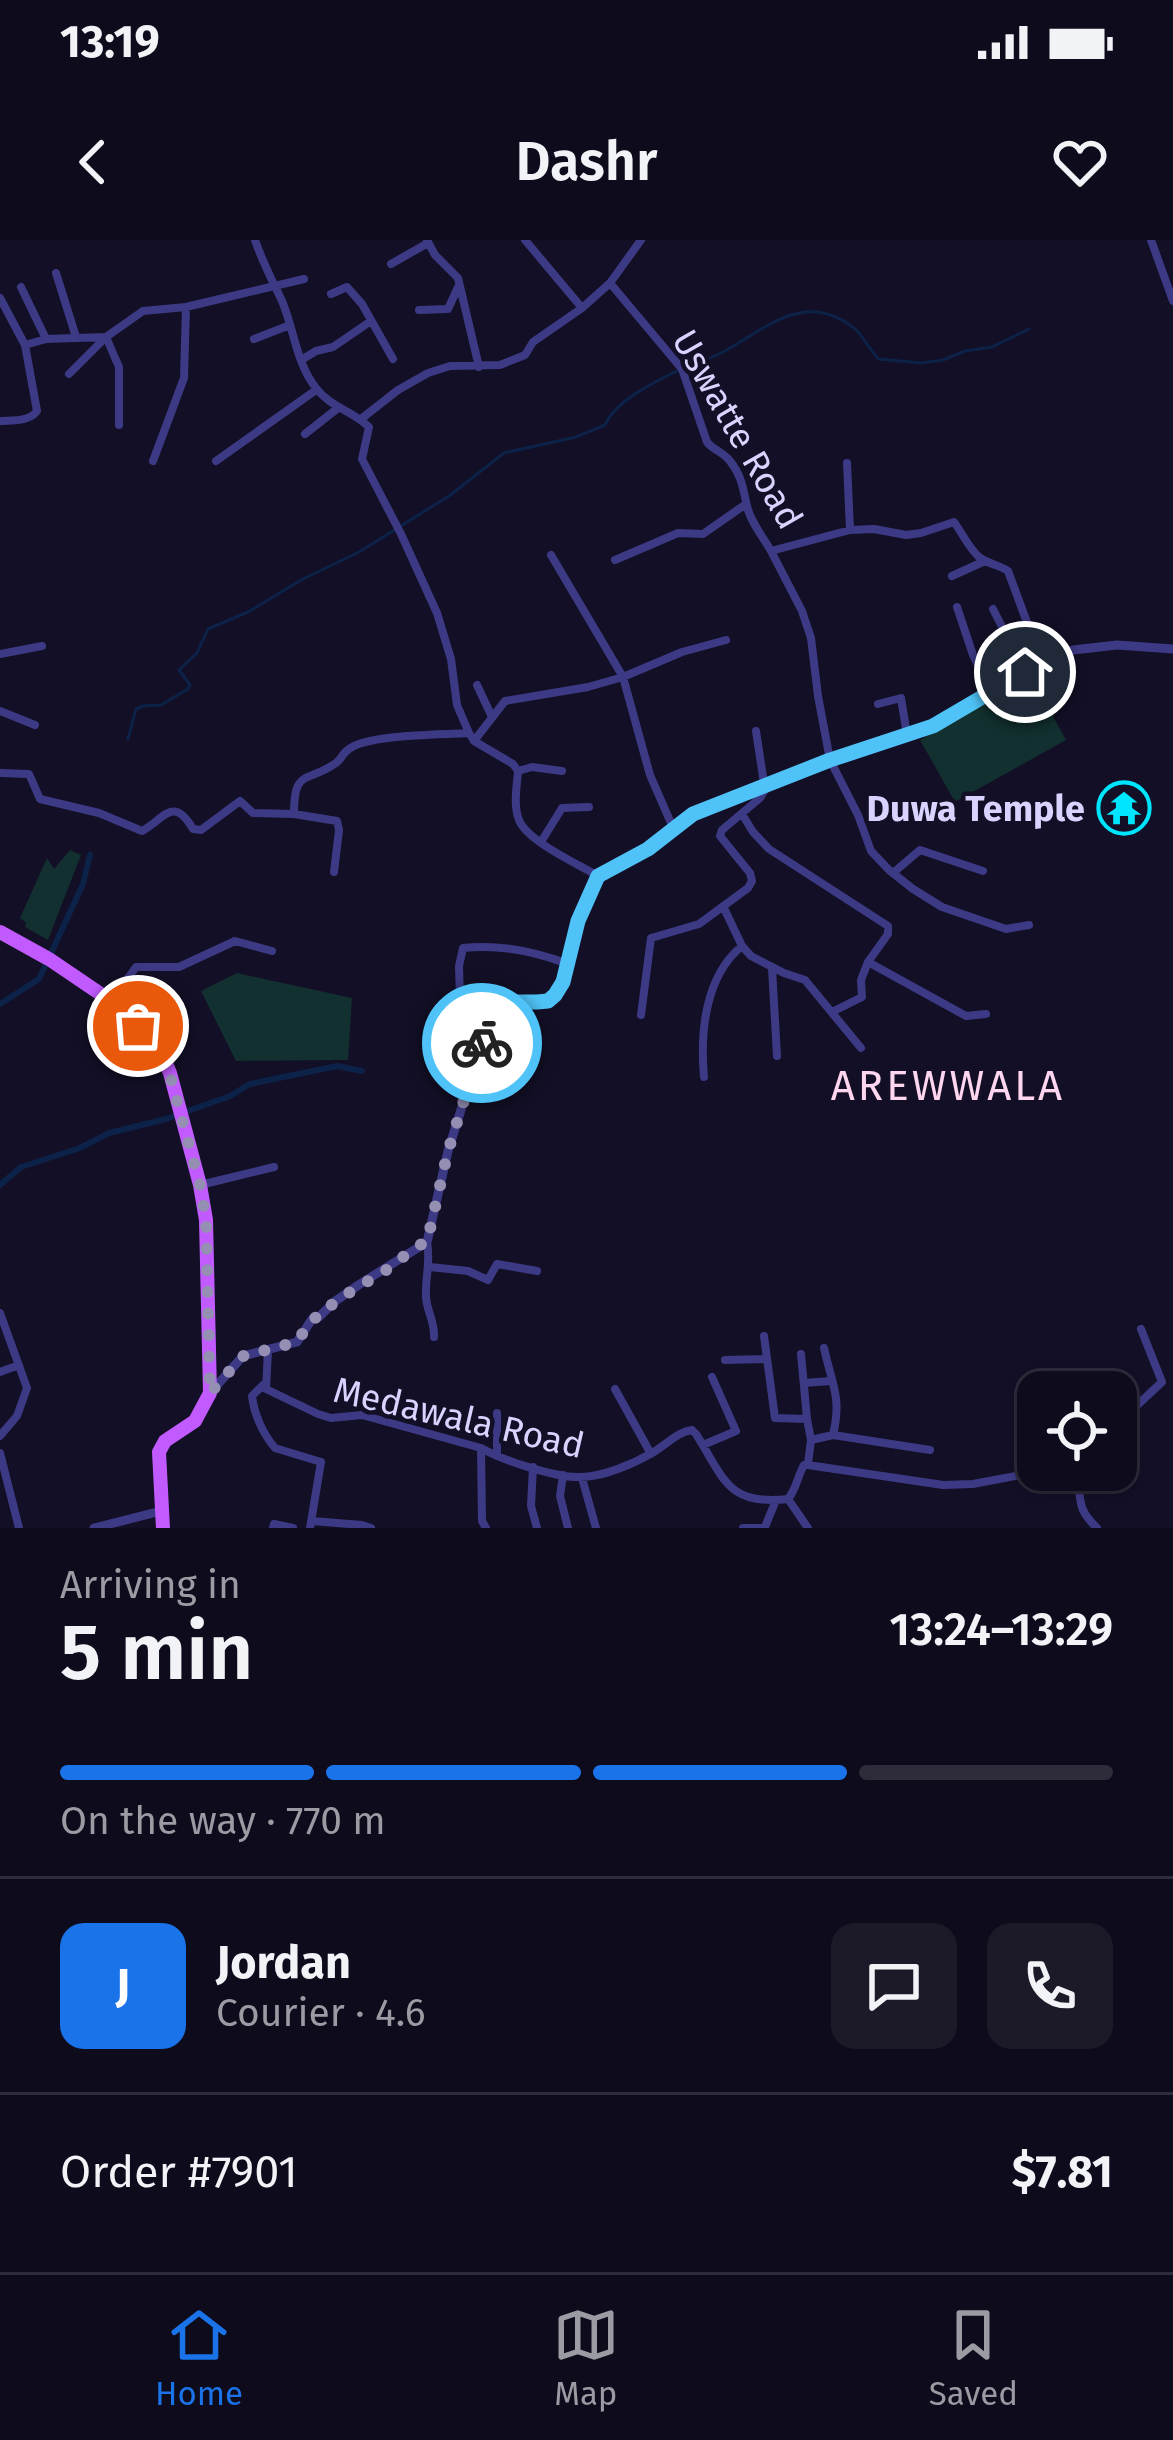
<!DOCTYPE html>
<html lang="en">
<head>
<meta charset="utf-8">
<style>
  :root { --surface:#0e0b1c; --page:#1c1929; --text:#f1f3f6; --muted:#9b9ba3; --line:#2e2b3b; --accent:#1a73e8 }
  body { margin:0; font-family:"Fira Sans",sans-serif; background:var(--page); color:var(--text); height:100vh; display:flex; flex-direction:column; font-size:45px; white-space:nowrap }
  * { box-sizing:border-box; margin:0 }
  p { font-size:39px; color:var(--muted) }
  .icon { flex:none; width:66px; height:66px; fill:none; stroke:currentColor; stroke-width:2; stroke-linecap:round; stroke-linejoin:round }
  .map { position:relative; height:1288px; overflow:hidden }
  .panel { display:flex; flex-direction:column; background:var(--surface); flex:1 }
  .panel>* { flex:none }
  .fabs { position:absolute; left:1017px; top:1131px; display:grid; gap:24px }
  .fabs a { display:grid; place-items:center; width:120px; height:120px; border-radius:24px; background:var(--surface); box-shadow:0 3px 9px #0004,0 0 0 3px var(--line); font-size:60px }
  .pin { position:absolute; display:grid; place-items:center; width:102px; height:102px; color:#fff; margin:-51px; border:6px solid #fff; border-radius:50%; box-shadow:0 3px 12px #0007 }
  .courier { position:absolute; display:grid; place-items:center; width:120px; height:120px; margin:-60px; border:9px solid #4fc3f7; border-radius:50%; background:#fff; color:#222; box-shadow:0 3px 15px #0007 }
  .headline em { font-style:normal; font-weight:600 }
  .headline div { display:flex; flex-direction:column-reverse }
  .headline { display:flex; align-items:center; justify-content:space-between; height:204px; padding:0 60px }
  h1 { font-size:78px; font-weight:600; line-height:90px }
  .bar { display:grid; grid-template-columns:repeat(4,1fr); gap:18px 12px; align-content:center; height:144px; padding:0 60px }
  .bar i { height:15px; border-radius:9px; background:var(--line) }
  .bar .current { background:var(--accent) }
  .bar p { grid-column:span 4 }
  .line { display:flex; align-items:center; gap:30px; padding:0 60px; border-top:3px solid var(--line) }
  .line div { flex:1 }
  .round { display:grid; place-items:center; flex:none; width:126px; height:126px; border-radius:24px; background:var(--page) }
  .status { display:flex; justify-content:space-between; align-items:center; height:84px; padding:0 60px; background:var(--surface); direction:ltr }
  .status svg { height:33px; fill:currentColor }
  header { display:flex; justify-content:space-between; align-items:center; height:156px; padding:0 60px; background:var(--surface); font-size:54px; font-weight:600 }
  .tabs { display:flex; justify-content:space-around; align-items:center; height:168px; border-top:3px solid var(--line); background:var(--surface); font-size:33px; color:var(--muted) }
  .tabs a { display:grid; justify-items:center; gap:6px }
  .tabs .current { color:var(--accent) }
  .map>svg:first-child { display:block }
</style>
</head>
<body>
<div class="status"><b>13:19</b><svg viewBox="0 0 49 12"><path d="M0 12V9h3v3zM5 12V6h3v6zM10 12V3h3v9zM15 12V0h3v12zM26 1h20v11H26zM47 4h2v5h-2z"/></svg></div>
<header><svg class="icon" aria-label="back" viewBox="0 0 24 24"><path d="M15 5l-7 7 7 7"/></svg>Dashr<svg class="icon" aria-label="heart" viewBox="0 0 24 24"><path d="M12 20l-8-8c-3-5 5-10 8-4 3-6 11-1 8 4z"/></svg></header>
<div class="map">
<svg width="1173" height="1288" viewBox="0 0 1173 1288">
  <rect width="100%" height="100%" fill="#130f26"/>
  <path fill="#12302f" d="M1032,438L1066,500L955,562L920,500Z
    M70,610L81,615L48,700L25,687L26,683L20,678L47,618L54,629Z
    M237,733L352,758L348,820L236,821L201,751Z"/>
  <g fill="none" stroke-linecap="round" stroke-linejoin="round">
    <path stroke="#0c2248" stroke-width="3" d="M687,127C699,122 712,118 723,112C767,88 805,49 855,89C865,98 870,111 879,119L921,123L943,120L965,111L992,107L1029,89
      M128,499L136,469L143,466L161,465L188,449L190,445L179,430L197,413L208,389L248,372L301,340L359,312L449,256L504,213L576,197L605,185C615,161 656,141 679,130"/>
    <path stroke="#0c2248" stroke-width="6" d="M0,764L39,739L83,644L90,615
      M0,945L21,927L80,908L109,893L166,879L230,856L250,844L337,826L362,831"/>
    <path stroke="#3d3a85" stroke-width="8" d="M255,0C262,21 272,40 282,61C294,89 296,123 316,148C330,167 353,171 369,187L362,219L401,294L437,373L451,419L457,465L469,493L474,501L513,524L518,531
      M427,0L435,15L458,38L479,127
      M525,0L582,68
      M1151,0L1173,61
      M391,24L428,3
      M56,33L76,97
      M610,43L682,129L707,202C713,210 723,212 730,221C742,236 743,249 747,266C750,281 763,297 771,311L850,290L874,289L906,295L921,293L954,282C962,293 969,308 979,317C988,324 999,325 1008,331L1042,423
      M21,47L46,99
      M331,54L347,47L362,64L393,119
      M0,58L25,105L37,171C29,182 12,180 0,181
      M419,70L448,69L459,45
      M254,99L290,85
      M25,105L46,99L106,97L143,71L186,67L304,39
      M301,120L316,111L333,107L371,81
      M69,134L106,97L119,127V185
      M361,179L398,150L428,133L450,126L500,125L525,115L533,102L582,68L610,43L641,0
      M305,194L338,168
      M153,221L184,138L186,67
      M216,221L316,150
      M847,223L850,290
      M771,311L802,371L811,398L818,456L830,520L858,575L871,611L889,630L913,649L942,667L1006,689L1029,685
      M551,315L623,437L650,535L674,590
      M615,320L678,293L703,294L746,264
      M952,336L985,321
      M957,367L973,415L990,450
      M993,369L1025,432
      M0,414L42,406
      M477,445L492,477
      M878,464L901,458L907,495
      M0,471L35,485
      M474,501L505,461L588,447L623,437L682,412L726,400
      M518,531C517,546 513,565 519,580C527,601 578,624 598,636
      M518,531L532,527L562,531
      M0,533L29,534L40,559L99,573L142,591C164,579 173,555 193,589L201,590L240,561L253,573L294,574L337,581L339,590L334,632
      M294,574C294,528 306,544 336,523C343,518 341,514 349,509C369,494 441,495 469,493
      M742,574L753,592L769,609L888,686V694L868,722L966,776L986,774
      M541,602L562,568L589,567
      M893,633L920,610L983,631
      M723,666L742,706L751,716L784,733L805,740L861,808
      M772,728L777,816
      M112,760L136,727H179L235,701L272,711
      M499,760L460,757L459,726L463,708C498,704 536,712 568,724
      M832,772L862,757L861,740L868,722
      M641,775L651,698L699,684L748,648L752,641L750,633L720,596L722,590L760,558L765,550L756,491
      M704,837C700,793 705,736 742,706
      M200,945L274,927
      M427,1002C431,1022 425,1037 426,1056C426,1070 435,1081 434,1097
      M430,1027L468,1031L488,1040L497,1024L537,1031
      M0,1073L27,1148L17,1176L0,1196
      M764,1096L775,1178L807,1179L811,1200L808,1224
      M268,1110L266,1149L318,1174L331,1178L362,1175L481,1208C502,1220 556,1238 580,1237C603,1237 633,1224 652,1213C666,1205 677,1192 692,1190L696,1194C724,1238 727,1266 788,1259C797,1248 797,1237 804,1225H808L943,1245L973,1244L1047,1230
      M801,1114L807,1179
      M725,1120L767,1119
      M0,1132L19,1125
      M804,1143L831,1141
      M264,1144L252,1156C254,1174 263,1194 275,1208L321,1222L310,1288
      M615,1149L651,1214
      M497,1173V1216
      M1116,1185L1162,1142L1141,1089
      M833,1195L930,1210
      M811,1200L833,1195C842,1157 832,1145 824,1108
      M703,1205L736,1191L712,1137
      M481,1209L482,1281L486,1288
      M0,1213L19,1288
      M533,1227L531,1266L537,1288
      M1076,1230C1083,1259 1074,1266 1097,1288
      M563,1235L560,1256L568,1288
      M582,1238L596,1288
      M788,1259L808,1288
      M312,1281L362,1285L371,1288
      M273,1288L274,1284L293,1288
      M743,1288H758
      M761,1288L765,1287L776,1260"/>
    <path stroke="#3d3a85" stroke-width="9" d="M210,1153L243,1116L297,1102L312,1079L319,1077L334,1062L360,1044L427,1002L448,911L494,765L499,760L537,762L547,761L555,755L563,742L578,681L598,636L648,609L700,571L830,520L933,486L990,450L1042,423L1073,410L1117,405L1173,409
      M94,1288L161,1271"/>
    <path stroke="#c25bff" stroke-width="14" d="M0,692L47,718
      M49,719L111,761L161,812L170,833L200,945L206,980L210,1153L195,1181L165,1201L159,1212L163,1288"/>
  </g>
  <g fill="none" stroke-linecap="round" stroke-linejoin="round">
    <path stroke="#948fb3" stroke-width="12" stroke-dasharray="0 21.6" d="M138,786L166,821L200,945L206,980L210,1153L243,1116L297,1102L312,1079L323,1075L334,1062L391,1027L415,1007L427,1002L448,911L482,803"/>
    <path stroke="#4fc3f7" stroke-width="15" d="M482,803L496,762H537L548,761L555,755L563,742L578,681L598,636L648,609L693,574L830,520L933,486L1025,432"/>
  </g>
  <defs>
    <g id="temple-ring" transform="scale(2.7)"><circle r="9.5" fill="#130f26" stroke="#00e5ff" stroke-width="1.5"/><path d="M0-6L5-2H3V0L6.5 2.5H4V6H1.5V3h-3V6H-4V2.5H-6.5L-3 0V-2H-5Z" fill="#00e5ff"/></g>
  </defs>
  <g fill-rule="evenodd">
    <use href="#temple-ring" x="1124" y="568"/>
  </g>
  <g text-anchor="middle" stroke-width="9" stroke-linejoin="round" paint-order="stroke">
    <g font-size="36" fill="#d9d4ff" stroke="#130f26">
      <text transform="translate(738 189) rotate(60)" y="13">Uswatte Road</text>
      <text transform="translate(459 1177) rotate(13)" y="13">Medawala Road</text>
    </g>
    <g font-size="36" font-weight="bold" fill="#d9d4ff" stroke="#130f26" text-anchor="end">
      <text x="1085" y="581">Duwa Temple</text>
    </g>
    <g font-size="42" letter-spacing="3" fill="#ffd6f0" stroke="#130f26">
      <text x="948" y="860">AREWWALA</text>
    </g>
  </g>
</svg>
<div class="fabs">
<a><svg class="icon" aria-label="locate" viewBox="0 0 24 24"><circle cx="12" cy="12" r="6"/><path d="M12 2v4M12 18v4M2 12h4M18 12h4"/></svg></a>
</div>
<div class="pin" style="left:138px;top:786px;background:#ea580c"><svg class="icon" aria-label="bag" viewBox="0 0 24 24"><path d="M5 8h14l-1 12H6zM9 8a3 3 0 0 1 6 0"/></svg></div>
<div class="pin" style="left:1025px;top:432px;background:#1f2937"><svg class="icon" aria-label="home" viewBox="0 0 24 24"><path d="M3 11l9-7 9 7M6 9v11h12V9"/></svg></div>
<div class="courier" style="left:482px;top:803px"><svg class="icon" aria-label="bike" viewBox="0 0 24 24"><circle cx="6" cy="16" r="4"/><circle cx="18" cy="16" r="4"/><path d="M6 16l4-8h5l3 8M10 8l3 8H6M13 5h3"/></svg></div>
</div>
<section class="panel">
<div class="headline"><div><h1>5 min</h1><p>Arriving in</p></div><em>13:24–13:29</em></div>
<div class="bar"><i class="current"></i><i class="current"></i><i class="current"></i><i></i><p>On the way · 770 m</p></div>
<div class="line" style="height:216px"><b class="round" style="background:var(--accent);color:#fff">J</b><div><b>Jordan</b><p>Courier · 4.6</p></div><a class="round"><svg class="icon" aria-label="chat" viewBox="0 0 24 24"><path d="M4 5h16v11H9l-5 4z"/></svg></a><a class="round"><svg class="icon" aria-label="phone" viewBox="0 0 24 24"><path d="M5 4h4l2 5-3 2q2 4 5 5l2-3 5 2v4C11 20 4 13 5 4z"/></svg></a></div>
<div class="line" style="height:156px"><div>Order #7901</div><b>$7.81</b></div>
</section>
<nav class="tabs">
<a class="current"><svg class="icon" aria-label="home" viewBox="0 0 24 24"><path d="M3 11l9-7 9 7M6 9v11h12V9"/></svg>Home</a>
<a><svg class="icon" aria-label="map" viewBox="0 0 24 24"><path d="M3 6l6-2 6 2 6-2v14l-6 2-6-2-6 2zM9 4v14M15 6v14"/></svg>Map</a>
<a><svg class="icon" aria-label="saved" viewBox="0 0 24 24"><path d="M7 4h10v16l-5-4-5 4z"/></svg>Saved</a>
</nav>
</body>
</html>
